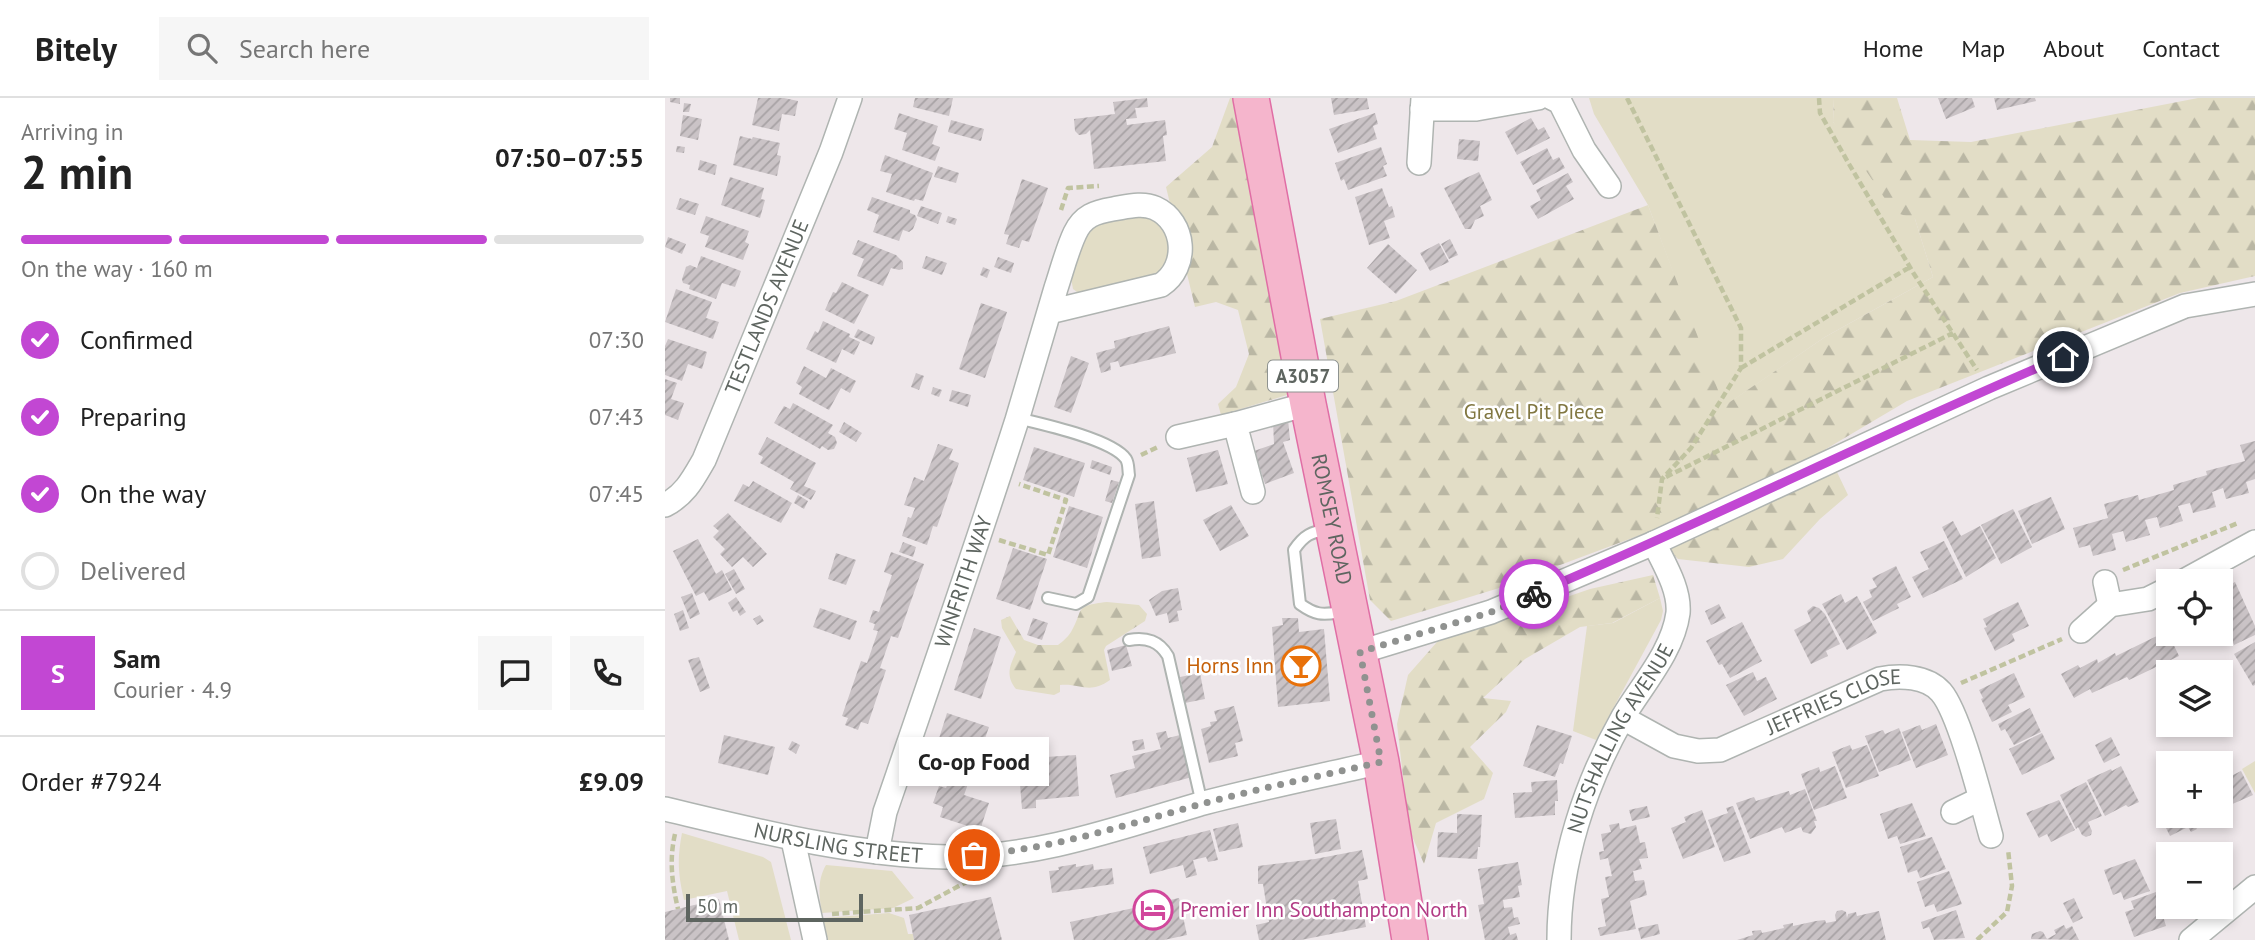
<!DOCTYPE html>
<html lang="en">
<head>
<meta charset="utf-8">
<style>
  :root { --surface:#fff; --page:#f6f6f6; --text:#222; --muted:#767676; --line:#e0e0e0; --accent:#c247d3 }
  body { margin:0; font-family:"PT Sans",sans-serif; background:var(--page); color:var(--text); height:100vh; display:flex; flex-direction:column; font-size:26px; white-space:nowrap }
  * { box-sizing:border-box; margin:0 }
  p { font-size:23px; color:var(--muted) }
  .icon { flex:none; width:38px; height:38px; fill:none; stroke:currentColor; stroke-width:2; stroke-linecap:round; stroke-linejoin:round }
  .map { position:relative; flex:1; overflow:hidden }
  .panel { display:flex; flex-direction:column; background:var(--surface); width:665px }
  .panel>* { flex:none }
  .buttons { position:absolute; left:1491px; top:471px; display:grid; gap:14px }
  .buttons a { display:grid; place-items:center; width:77px; height:77px; border-radius:0px; background:var(--surface); box-shadow:0 4px 10px #0003; font-size:35px }
  .scale { position:absolute; left:21px; bottom:18px; width:177px; box-sizing:border-box; padding-left:7px; border:4px solid #5e6560; border-top:0; font-size:19px; line-height:24px; white-space:nowrap; color:#5e6560; -webkit-text-stroke:5px #fff; paint-order:stroke }
  .pin { position:absolute; display:grid; place-items:center; width:60px; height:60px; color:#fff; margin:-30px; border:4px solid #fff; border-radius:50%; box-shadow:0 2px 7px #0007 }
  .courier { position:absolute; display:grid; place-items:center; width:70px; height:70px; margin:-35px; border:5px solid #c247d3; border-radius:50%; background:#fff; color:#222; box-shadow:0 2px 9px #0007 }
  .bubble { position:absolute; height:49px; border-radius:0px; background:var(--surface); box-shadow:0 4px 10px #0003; font-size:23px; font-weight:800; line-height:49px; text-align:center }
  .headline em { font-style:normal; font-weight:800 }
  .headline div { display:flex; flex-direction:column-reverse }
  .headline { display:flex; align-items:center; justify-content:space-between; height:119px; padding:0 21px }
  h1 { font-size:46px; font-weight:800; line-height:52px }
  .bar { display:grid; grid-template-columns:repeat(4,1fr); gap:10px 7px; align-content:center; height:84px; padding:0 21px }
  .bar i { height:9px; border-radius:5px; background:var(--line) }
  .bar .on { background:var(--accent) }
  .bar p { grid-column:span 4 }
  .line { display:flex; align-items:center; gap:18px; padding:0 21px; border-top:2px solid var(--line) }
  .line div { flex:1 }
  .round { display:grid; place-items:center; flex:none; width:74px; height:74px; border-radius:0px; background:var(--page) }
  ol { padding:0 21px; list-style:none }
  li { display:flex; align-items:center; gap:21px; height:77px }
  li p { margin-inline-start:auto }
  li .icon { padding:7px; border-radius:50%; background:var(--accent); color:#fff; stroke-width:4 }
  li:last-child { color:var(--muted) }
  li i { width:38px; height:38px; border:4px solid var(--line); border-radius:50% }
  header { display:flex; align-items:center; gap:42px; box-sizing:border-box; height:98px; padding:0 35px; background:var(--surface); border-bottom:2px solid var(--line) }
  header strong { font-size:33px }
  nav { display:flex; gap:38px; margin-inline-start:auto; font-size:24px }
  .search { width:490px; height:63px; background:var(--page); display:flex; align-items:center; gap:18px; box-sizing:border-box; padding:0 24px; border-radius:0px; color:var(--muted); font-size:26px }
  main { display:flex; flex:1; min-height:0 }
  .map>svg:first-child { display:block }
</style>
</head>
<body>
<header>
<strong>Bitely</strong>
<div class="search"><svg class="icon" aria-label="search" viewBox="0 0 24 24"><circle cx="10" cy="10" r="6"/><path d="M15 15l6 6"/></svg>Search here</div>
<nav><a>Home</a><a>Map</a><a>About</a><a>Contact</a></nav>
</header>
<main>
<section class="panel">
<div class="headline"><div><h1>2 min</h1><p>Arriving in</p></div><em>07:50–07:55</em></div>
<div class="bar"><i class="on"></i><i class="on"></i><i class="on"></i><i></i><p>On the way · 160 m</p></div>
<ol>
<li><svg class="icon" aria-label="check" viewBox="0 0 24 24"><path d="M5 12l5 5 9-10"/></svg>Confirmed<p>07:30</p></li>
<li><svg class="icon" aria-label="check" viewBox="0 0 24 24"><path d="M5 12l5 5 9-10"/></svg>Preparing<p>07:43</p></li>
<li><svg class="icon" aria-label="check" viewBox="0 0 24 24"><path d="M5 12l5 5 9-10"/></svg>On the way<p>07:45</p></li>
<li><i></i>Delivered</li>
</ol>
<div class="line" style="height:126px"><b class="round" style="background:var(--accent);color:#fff">S</b><div><b>Sam</b><p>Courier · 4.9</p></div><a class="round"><svg class="icon" aria-label="chat" viewBox="0 0 24 24"><path d="M4 5h16v11H9l-5 4z"/></svg></a><a class="round"><svg class="icon" aria-label="phone" viewBox="0 0 24 24"><path d="M5 4h4l2 5-3 2q2 4 5 5l2-3 5 2v4C11 20 4 13 5 4z"/></svg></a></div>
<div class="line" style="height:91px"><div>Order #7924</div><b>£9.09</b></div>
</section>
<div class="map">
<svg width="1590" height="842" viewBox="0 0 1590 842">
  <defs>
    <pattern id="forest-firs" width="22" height="20" patternUnits="userSpaceOnUse" patternTransform="scale(1.75)"><rect width="22" height="20" fill="#e2ddc6"/><path d="M5 1l3.5 6h-7zM16 11l3.5 6h-7z" fill="#bab7a4"/></pattern>
    <pattern id="building-hatch" width="6" height="6" patternUnits="userSpaceOnUse" patternTransform="scale(1.75)"><rect width="6" height="6" fill="#cac3c6"/><path d="M-1 1l2-2M0 6l6-6M5 7l2-2" fill="none" stroke="#a7a2a4"/></pattern>
  </defs>
  <rect width="100%" height="100%" fill="#eee7ea"/>
  <path fill="#e2ddc6" d="M924,0H1169L1168,24L1250,121L1268,179L1160,239L1058,309L983,107L929,16Z
    M479,116L498,124L509,147L495,180L416,197L408,191L406,180L423,132L431,127Z
    M995,500L998,513L996,522L931,642L908,633L922,528L948,525Z
    M1590,663V695L1577,671Z
    M17,735L98,759L106,764L126,842H74L62,793L19,802C13,776 12,761 17,735Z
    M161,767L227,773L249,800L228,810L157,815C154,799 152,782 161,767Z
    M224,815L239,820L243,836H248L249,842H163L158,820Z"/>
  <path fill="url(#forest-firs)" d="M565,0H580L631,289L622,297L556,317L553,306L571,289L584,256L573,212L551,204L530,209L501,89L547,49Z
    M1169,0H1232L1245,42L1306,44L1533,0H1590V178L1515,195L1242,303L1161,351L1183,397L1155,421L1118,461L1084,469L1013,461L986,433L831,491L726,523L705,502L655,221L731,203L983,107L1059,308L1160,239L1268,179L1250,121L1229,114L1168,24Z
    M988,477L995,500L947,525L915,529L860,561L818,600L846,603L841,614L805,649L828,675L819,701L771,725L759,766L744,731L732,626L743,577L772,544L925,491Z
    M442,504L474,507L482,516L480,523L441,548L439,552L445,582C424,597 416,585 395,587V594L389,597L351,591C340,577 345,568 351,554L337,530L336,522L345,518L359,542L373,547H393C397,544 403,539 406,534C420,511 407,508 442,504Z"/>
  <path fill="url(#building-hatch)" d="M5,0H15V6L5,4Z
    M93,0H119L133,3L130,18L117,16L114,33L87,27Z
    M250,0H288L284,18L248,9Z
    M482,0L483,9L470,10L472,20L461,21L462,27L500,22L502,37L498,38L501,63L429,71L425,32L421,36L414,37L410,33L409,21L450,16L448,4Z
    M666,0H702L704,11L669,17Z
    M1273,0H1307L1310,9L1281,21Z
    M1329,0H1370L1371,3L1332,12Z
    M19,5L26,6L24,14H18Z
    M234,15L273,28L267,46L275,49L270,63L237,52L242,35L229,31Z
    M710,15L713,26L708,28L712,41L673,55L664,31Z
    M18,17L37,21L33,42L15,38Z
    M866,20L873,32L879,29L885,40L852,57L840,34Z
    M286,22L319,31L316,43L283,34Z
    M75,38L87,41L88,39L115,45L112,57L116,58L112,78L68,67Z
    M794,41L815,43L813,63L792,61Z
    M12,48L20,49L19,55L11,54Z
    M716,49L722,66L718,68L722,78L683,92L679,81L676,83L670,65Z
    M882,50L888,62L894,59L900,70L868,87L855,64Z
    M220,57L268,75L258,103L250,101L249,103L221,94L227,76L215,73Z
    M35,62L52,67L50,77L33,72Z
    M273,68L294,75L291,85L269,79Z
    M814,74L827,102L815,108L819,118L810,122L806,131H800L779,90Z
    M903,75L908,84L901,88L909,101L873,121L865,108L876,102L871,92Z
    M65,79L99,90L96,101L100,102L95,120L56,107Z
    M357,81L383,90L364,144L357,142L354,150L341,146L344,137L339,136Z
    M717,90L724,109L727,108L730,119L719,123L725,140L704,147L690,99Z
    M207,99L245,112V115L250,117L252,121L248,131L244,134L238,132L234,143L208,134L214,117L202,112Z
    M15,100L34,106L30,117L11,111Z
    M256,108L277,115L273,126L252,118Z
    M41,118L84,133L80,144L84,146L78,162L40,149L44,138L35,135Z
    M283,118L292,121L290,127L281,124Z
    M3,139L21,146L17,156L0,149Z
    M785,141L793,157L784,161L776,146Z
    M193,142L231,157L238,164V171L234,172L226,170L218,188L192,178L199,161L187,156Z
    M774,145L784,164L765,173L755,155Z
    M723,146L752,172L731,196L702,170Z
    M36,158L76,173L70,189L57,185L51,201L24,191L25,187L18,185L17,181L21,169L25,167L32,170Z
    M261,158L282,165L277,177L257,170Z
    M333,159L349,165L346,175L329,169Z
    M318,169L325,172L322,180L315,177Z
    M177,184L204,197L189,226L160,212L168,194L171,195Z
    M11,191L47,204L41,220L54,224L48,241L0,224Z
    M316,205L342,214L320,280L294,271Z
    M158,223L185,236L184,239L195,244L189,257L177,251L171,265L141,251L150,233L153,235Z
    M504,228L511,255L455,269L453,263L445,265L446,272L436,275L431,255L450,250L449,243Z
    M193,231L210,239L207,247L189,239Z
    M3,241L42,254L37,271L23,266L17,283L0,277V248Z
    M406,258L424,265L406,315L389,309Z
    M139,268L161,280L166,270L191,283L185,295L176,290L164,312L134,296L137,289L131,285Z
    M251,275L259,278L254,292L246,289Z
    M0,281L12,285L6,301L19,305L13,322L0,317Z
    M268,289L277,292L274,299L266,296Z
    M287,292L306,297L303,309L284,303Z
    M128,305L168,327L163,335L170,339L172,345L169,351L163,352L157,348L155,351L109,325L119,308L125,311Z
    M623,321L625,342L618,344L629,375L600,386L589,353L609,346L608,324Z
    M179,324L197,335L191,344L174,334Z
    M102,339L151,365L139,388L151,393L146,402L125,391L129,384L95,365L98,359L93,356Z
    M1590,343V381L1581,384L1584,395L1561,401L1558,390L1547,394L1551,409L1528,415L1525,405L1513,408L1518,423L1495,430L1492,419L1480,422L1485,437L1461,444L1458,433L1447,436L1451,452L1428,458L1425,447L1414,450L1408,430L1443,420L1439,406L1473,397L1474,402L1509,392L1508,387L1542,377L1541,373L1580,363L1575,347Z
    M273,346L288,351L284,361L294,365L272,429L268,428L262,447L237,438L243,419L246,420L250,410L239,407L249,379L259,383Z
    M369,349L420,365L409,399L358,382Z
    M553,352L563,386L531,394L522,360Z
    M427,362L447,369L445,377L425,370Z
    M446,382L454,384L447,405L440,403Z
    M88,383L127,405L116,425L69,403L78,386L84,389Z
    M133,397L143,403L139,411L129,405Z
    M1386,399L1400,431L1367,446L1353,413Z
    M489,403L496,458L477,461L470,406Z
    M566,407L584,438L555,453L538,422Z
    M404,408L438,419L422,470L388,459Z
    M1348,411L1367,449L1336,466L1316,427Z
    M63,415L102,456L88,469L78,459L67,469L55,456L60,451L48,439L54,433L48,428Z
    M1288,423L1296,438L1315,428L1331,460L1301,479L1277,429Z
    M33,441L51,476L57,472L67,492L44,503L39,494L31,498L8,453Z
    M1279,443L1298,481L1258,500L1247,479L1264,471L1255,454Z
    M238,444L251,449L248,459L234,454Z
    M348,450L382,461L365,512L331,501Z
    M226,454L259,466L233,540L226,538L215,570L221,572L203,626L196,624L193,632L180,627L183,620L177,618L196,563L202,565L213,533L208,532L210,526L204,524L208,512L214,514L227,477L219,474Z
    M171,455L191,462L181,487L163,481Z
    M1231,468L1246,499L1232,506L1234,510L1208,523L1198,504L1207,499L1204,492L1212,489L1207,480Z
    M69,471L80,491L71,496L60,476Z
    M1570,484L1590,528V537L1569,547L1556,519V491Z
    M513,490L517,512L512,513L514,523L504,525L502,515L491,518L484,502L497,493Z
    M27,495L35,516L25,521L16,499Z
    M1176,496L1180,505L1192,498L1212,535L1182,552L1157,506Z
    M71,499L81,514L75,518L72,512L68,514L63,505Z
    M1353,504L1364,528L1347,536L1350,543L1330,553L1319,530L1322,529L1318,521Z
    M1054,506L1061,520L1046,527L1040,513Z
    M1148,508L1154,510L1160,516L1175,546L1161,553L1163,558L1146,566L1129,532L1146,523L1142,513Z
    M155,510L192,523L185,542L148,529Z
    M18,512L24,530L15,533L9,516Z
    M95,517L99,523L92,527L88,521Z
    M368,520L383,525L377,542L362,537Z
    M617,520H633L634,534L659,531L665,603L613,609L607,529L618,527Z
    M1077,524L1097,563L1065,580L1057,566L1054,567L1041,543Z
    M309,530L336,539L316,601L289,592Z
    M1502,533L1514,558L1464,582L1462,579L1427,595L1425,591L1409,600L1396,576L1413,567L1415,570L1432,561L1433,565L1450,555L1451,558Z
    M1590,544V587L1588,588L1569,556Z
    M461,547L467,568L447,573L442,552Z
    M34,559L45,590L35,594L23,562Z
    M1088,574L1092,583L1101,579L1112,601L1079,618L1061,587Z
    M535,575L540,601L520,605L515,579Z
    M1349,575L1360,599L1343,607L1347,614L1327,624L1316,601L1318,600L1314,592Z
    M569,608L578,643L570,645L573,658L544,665L536,631L546,628L545,624L552,623L549,613Z
    M1365,610L1376,634L1349,647L1340,631L1336,633L1333,626Z
    M282,615L324,629L311,666L296,661L291,677L265,669Z
    M1271,626L1283,657L1251,670L1237,634L1255,627L1257,632Z
    M872,627L907,638L898,666L895,665L890,679L858,668Z
    M1234,630L1246,662L1214,674L1200,638L1218,632L1220,636Z
    M501,633L503,640L515,637L527,679L451,700L445,677L470,670L467,658L496,651L491,635Z
    M1377,635L1390,661L1357,677L1344,651Z
    M59,637L110,649L103,677L53,665Z
    M1446,639L1455,657L1439,665L1430,647Z
    M478,641L480,651L469,653L467,643Z
    M127,643L135,647L131,656L123,651Z
    M1185,647L1187,652L1202,647L1214,678L1181,690L1167,654Z
    M411,657L414,698L371,702V710L357,711L355,686H367L366,660Z
    M1170,668L1182,700L1149,712L1136,676L1154,669L1155,674Z
    M1456,668L1474,704L1463,709L1461,707L1440,718L1422,682L1446,671L1447,673Z
    M1564,669L1568,677L1576,673L1588,697L1556,711V673Z
    M285,680L303,686L299,697L324,705L315,732L275,719L278,709L268,705L274,688L281,690Z
    M892,682L893,703H890V717L850,720L848,695L867,694L866,684Z
    M1421,684L1437,718L1423,724L1427,733L1426,737L1421,739L1417,737L1413,729L1411,731L1395,697Z
    M1140,691L1152,723H1149L1151,729L1146,736L1138,734L1136,729L1120,735L1117,729L1085,741L1071,705L1089,699L1091,703L1124,693L1125,697Z
    M1394,702L1410,732L1386,744L1382,736L1374,740L1361,715Z
    M1503,704V718H1546L1529,726L1532,731L1526,734L1523,729L1505,738L1491,710Z
    M1247,705L1261,738L1235,746L1232,738L1223,741L1215,716Z
    M982,708L985,719L967,723L964,712Z
    M1068,708L1086,755L1059,764L1043,722L1063,715L1061,710Z
    M1037,712L1050,749L1018,761L1006,730L1021,724L1019,719Z
    M792,716L817,717L815,749H813L812,761L772,759L773,734L792,735Z
    M671,721L676,751L650,756L645,725Z
    M573,725L578,749L554,754L548,731Z
    M954,725L955,731L971,727L975,745L980,744L983,760L974,761L977,771L968,773L970,783L979,782L982,797L965,803L971,831L935,838L933,830L941,828L936,801L944,799L940,779L947,778L943,760L935,762L934,754L939,753L936,736L946,734L944,727Z
    M545,732L553,762L543,764L541,759L528,762L532,777L521,780L518,767L485,776L478,749Z
    M1267,739L1281,771L1255,780L1252,772L1243,775L1235,749Z
    M697,752L703,781L693,783L701,829L636,842H594L591,827L604,824L598,786H593V768L650,761Z
    M1470,761L1485,793L1459,802L1456,794L1448,797L1439,772Z
    M853,764L857,787L853,788L855,799L838,802L839,810L847,809L849,820L853,819L855,826L843,829L845,837L851,835L853,842H820L813,807L819,806L813,771Z
    M411,766V769L428,766L429,772L447,770L449,786L387,795L384,773L394,772L393,769Z
    M1284,773L1297,806L1272,814L1269,806L1260,809L1252,784Z
    M1491,794L1501,828L1469,839L1460,814L1469,811L1466,803Z
    M326,799L337,842H249L244,817Z
    M514,800L522,837L499,842H409L405,824Z
    M1409,800L1418,820L1408,825L1398,805Z
    M54,801L64,842H0V814Z
    M1177,812L1181,814L1182,820L1183,816L1191,814L1192,818L1214,813L1221,842H1072L1088,837L1087,833L1096,832L1097,835L1119,830L1118,827L1128,825V828L1151,823L1160,822L1161,825L1171,823L1170,817L1172,813Z
    M1291,812L1300,840L1269,842L1264,829L1258,831L1256,824Z
    M993,826L995,836L976,841L973,830Z
    M1399,827L1401,831L1407,828L1414,842L1366,841L1367,836L1375,833L1378,834L1382,841L1391,836L1389,832Z"/>
  <g fill="none" stroke-linecap="round" stroke-linejoin="round">
    <g stroke="#afb4b1" stroke-width="14">
      <path id="lane" d="M352,320C377,326 447,341 461,361C464,366 463,372 464,377L423,499L411,506L383,500
        M664,431C646,434 639,437 629,452L635,506C653,519 659,516 680,514
        M464,542C482,539 494,543 503,558L537,706"/>
    </g>
    <g stroke="#afb4b1" stroke-width="26">
      <g id="street">
        <path d="M887,0L895,4L919,52L944,88"/>
        <path d="M757,11H811L873,0"/>
        <path d="M754,65L758,0"/>
        <path d="M513,339L570,326"/>
        <path d="M588,394L570,326L643,306"/>
        <path id="s1" d="M0,407C20,397 28,381 39,362L166,54L185,0"/>
        <path d="M1519,483L1590,444"/>
        <path d="M1440,484L1445,507"/>
        <path d="M1416,533L1445,507L1483,501L1503,491"/>
        <path d="M695,554L826,514L989,445L1324,290L1520,208L1590,196"/>
        <path id="s2" d="M958,620L1009,648L1033,653L1055,652L1215,581C1235,577 1262,578 1276,594C1295,616 1317,706 1326,738"/>
        <path id="s3" d="M0,711C93,733 186,757 282,759C368,761 454,730 535,706C595,690 656,678 716,664"/>
        <path d="M1288,714L1315,701"/>
        <path d="M128,742L150,842"/>
        <path id="s4" d="M212,754L220,714C265,583 310,453 352,322C365,278 378,234 391,190C397,172 402,152 410,135C418,118 430,114 448,111C461,109 477,104 490,110C521,124 524,169 496,187L384,214"/>
        <path id="s5" d="M894,842C894,764 920,686 958,619C977,587 1008,553 1013,515C1015,491 999,466 989,445"/>
        <path d="M1526,842L1590,789"/>
      </g>
    </g>
    <g stroke="#e06ea5" stroke-width="38">
      <g id="primary">
        <path id="s6" d="M586,0L643,306L716,664L745,842"/>
      </g>
    </g>
    <path stroke="#c0c3a0" stroke-width="4.5" stroke-dasharray="7 3.5" stroke-linecap="butt" d="M962,0L1076,230V270L1026,350L997,381L992,420
      M1154,0L1155,15L1184,66L1249,176L1312,272
      M396,112L403,90L434,88
      M1076,270L1245,169
      M476,357L493,349
      M1001,379L1288,235
      M334,442L383,457L401,402L354,386
      M1458,472L1573,425
      M1296,585L1397,541
      M10,736C4,762 7,785 13,811
      M167,816L253,810L305,782
      M1312,842L1342,814L1347,788L1343,751"/>
    <use href="#lane" stroke="#fff" stroke-width="10"/>
    <use href="#street" stroke="#fff" stroke-width="23"/>
    <use href="#primary" stroke="#f5b5cc" stroke-width="35"/>
  </g>
  <g fill="none" stroke-linecap="round" stroke-linejoin="round">
    <path stroke="#909290" stroke-width="7" stroke-dasharray="0 12.6" d="M309,757C390,751 466,725 544,704C601,689 659,677 716,664L695,554L826,514L869,496"/>
    <path stroke="#c247d3" stroke-width="9" d="M869,496C1047,421 1220,334 1398,259"/>
  </g>
  <defs>
    <g id="bar-ring" transform="scale(2.0125)"><circle r="9.5" fill="#fff" stroke="#e8710a" stroke-width="1.5"/><path d="M-6-5H6L.8 .8V4.5H3.5V6h-7V4.5H-.8V.8Z" fill="#e8710a"/></g>
    <g id="hotel-ring" transform="scale(2.0125)"><circle r="9.5" fill="#fff" stroke="#d1479c" stroke-width="1.5"/><path d="M-6-4.5h1.5V1H6V5H4.5V3h-9V5H-6ZM-4 0a1.8 1.8 0 1 1 3.6 0ZM.5 0V-2.5h3Q6-2.5 6 0Z" fill="#d1479c"/></g>
  </defs>
  <g fill-rule="evenodd">
    <use href="#bar-ring" x="636" y="568"/>
    <use href="#hotel-ring" x="488" y="812"/>
  </g>
  <g text-anchor="middle" stroke-width="5" stroke-linejoin="round" paint-order="stroke">
    <rect fill="#fff" stroke="#8e9390" stroke-width="2" x="603" y="262.5" width="70" height="31" rx="5"/>
    <g font-size="19" font-weight="bold" fill="#5e6560">
      <text x="638" y="285">A3057</text>
    </g>
    <g font-size="21" fill="#5e6560" stroke="#fff">
      <text dy="7" stroke="none"><textPath href="#s1" startOffset="226">TESTLANDS AVENUE</textPath></text>
      <text dy="7" stroke="none"><textPath href="#s6" startOffset="429">ROMSEY ROAD</textPath></text>
      <text dy="7" stroke="none"><textPath href="#s4" startOffset="284">WINFRITH WAY</textPath></text>
      <text dy="7" stroke="none"><textPath href="#s2" startOffset="229">JEFFRIES CLOSE</textPath></text>
      <text dy="7" stroke="none"><textPath href="#s5" startOffset="214">NUTSHALLING AVENUE</textPath></text>
      <text dy="7" stroke="none"><textPath href="#s3" startOffset="177">NURSLING STREET</textPath></text>
    </g>
    <g font-size="21" fill="#817741" stroke="#fff">
      <text x="869" y="321">Gravel Pit Piece</text>
    </g>
    <g font-size="21" fill="#c56008" stroke="#fff" text-anchor="end">
      <text x="609" y="575">Horns Inn</text>
    </g>
    <g font-size="21" fill="#b23c85" stroke="#fff" text-anchor="start">
      <text x="515" y="819">Premier Inn Southampton North</text>
    </g>
  </g>
</svg>
<div class="buttons">
<a><svg class="icon" aria-label="locate" viewBox="0 0 24 24"><circle cx="12" cy="12" r="6"/><path d="M12 2v4M12 18v4M2 12h4M18 12h4"/></svg></a>
<a><svg class="icon" aria-label="layers" viewBox="0 0 24 24"><path d="M12 4l9 5-9 5-9-5zM3 14l9 5 9-5"/></svg></a>
<a>+</a>
<a>−</a>
</div>
<div class="scale">50 m</div>
<div class="pin" style="left:309px;top:757px;background:#ea580c"><svg class="icon" aria-label="bag" viewBox="0 0 24 24"><path d="M5 8h14l-1 12H6zM9 8a3 3 0 0 1 6 0"/></svg></div>
<div class="pin" style="left:1398px;top:259px;background:#1f2937"><svg class="icon" aria-label="home" viewBox="0 0 24 24"><path d="M3 11l9-7 9 7M6 9v11h12V9"/></svg></div>
<div class="courier" style="left:869px;top:496px"><svg class="icon" aria-label="bike" viewBox="0 0 24 24"><circle cx="6" cy="16" r="4"/><circle cx="18" cy="16" r="4"/><path d="M6 16l4-8h5l3 8M10 8l3 8H6M13 5h3"/></svg></div>
<div class="bubble" style="left:234px;top:639px;width:150px">Co-op Food</div>
</div>
</main>
</body>
</html>
